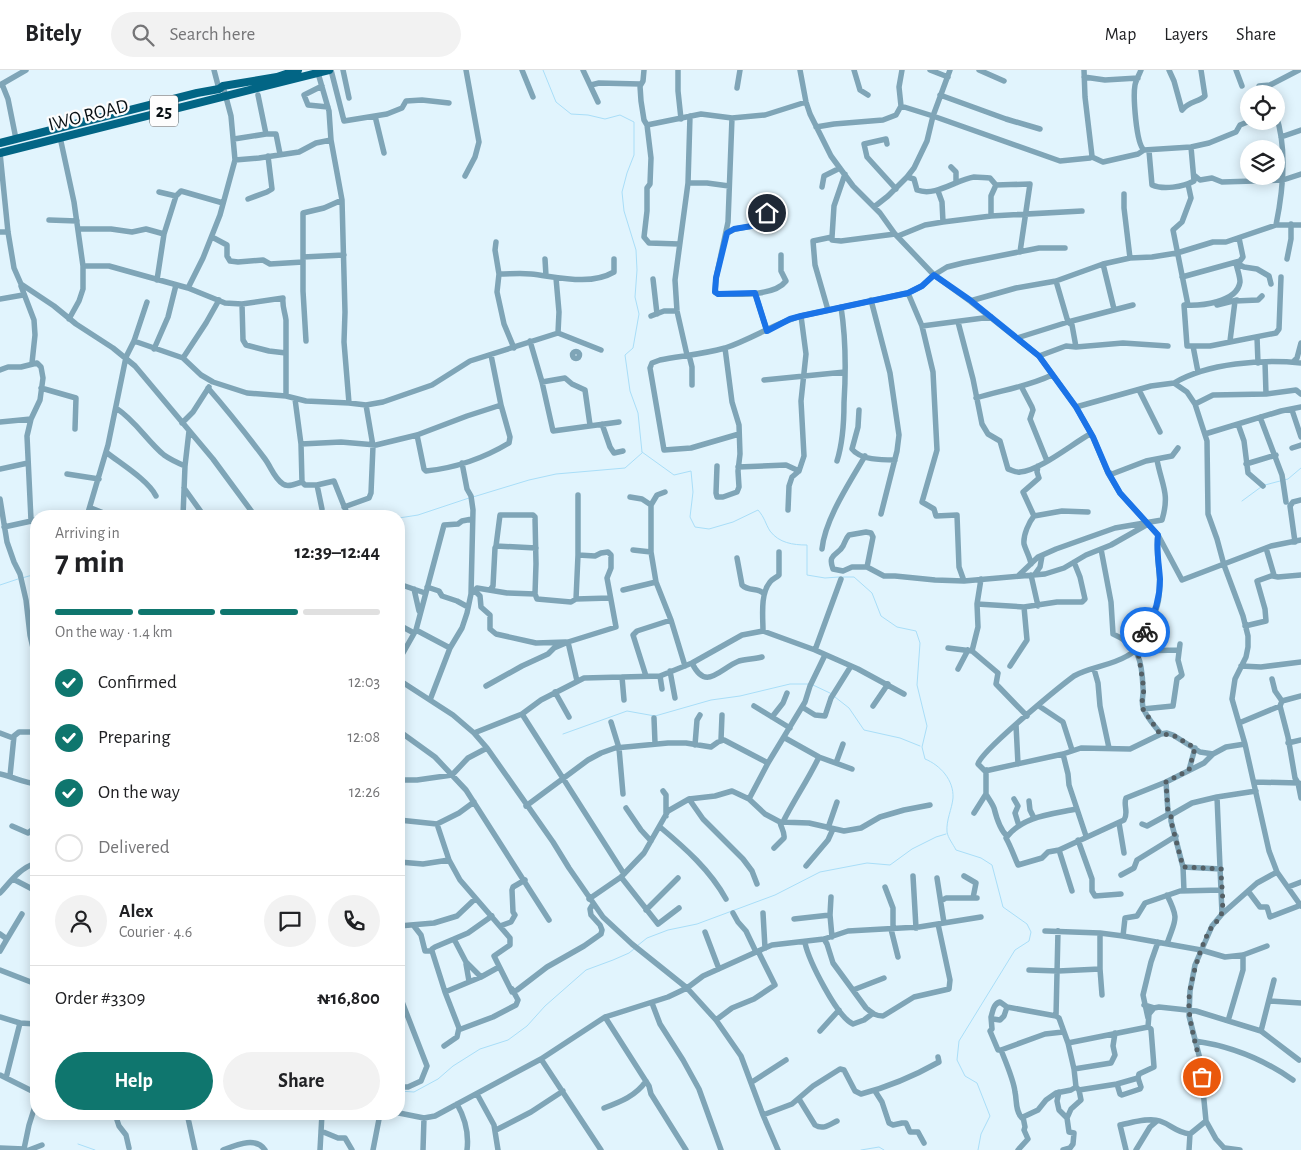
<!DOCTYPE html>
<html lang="en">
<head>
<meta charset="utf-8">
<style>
  :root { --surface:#fff; --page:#f2f2f2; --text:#202124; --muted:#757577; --line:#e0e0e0; --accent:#0f766e }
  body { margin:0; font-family:"Alegreya Sans",sans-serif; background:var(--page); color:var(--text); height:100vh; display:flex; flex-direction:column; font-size:19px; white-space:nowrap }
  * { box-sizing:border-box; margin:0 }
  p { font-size:16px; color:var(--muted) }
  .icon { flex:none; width:28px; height:28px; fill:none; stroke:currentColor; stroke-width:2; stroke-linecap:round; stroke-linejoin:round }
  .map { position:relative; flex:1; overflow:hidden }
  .panel { position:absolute; left:30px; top:440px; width:375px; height:610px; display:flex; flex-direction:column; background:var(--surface); border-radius:20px; box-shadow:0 2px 12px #0003 }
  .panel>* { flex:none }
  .tools { position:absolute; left:1240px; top:15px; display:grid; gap:10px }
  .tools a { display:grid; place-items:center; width:45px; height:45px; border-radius:50%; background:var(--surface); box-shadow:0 2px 12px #0003; font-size:25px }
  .pin { position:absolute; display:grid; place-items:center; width:42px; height:42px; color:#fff; margin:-21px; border:2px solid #fff; border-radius:50%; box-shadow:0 1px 5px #0007 }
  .courier { position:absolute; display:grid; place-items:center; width:50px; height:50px; margin:-25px; border:4px solid #1a73e8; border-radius:50%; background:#fff; color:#222; box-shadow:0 1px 6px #0007 }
  .summary em { font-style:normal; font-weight:700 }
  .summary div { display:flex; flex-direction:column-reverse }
  .summary { display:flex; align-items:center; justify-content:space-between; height:85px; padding:0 25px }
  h1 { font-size:32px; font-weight:700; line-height:38px }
  .bar { display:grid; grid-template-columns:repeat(4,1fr); gap:8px 5px; align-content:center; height:60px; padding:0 25px }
  .bar i { height:6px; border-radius:4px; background:var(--line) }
  .bar .active { background:var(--accent) }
  .bar p { grid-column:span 4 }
  .line { display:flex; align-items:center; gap:12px; padding:0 25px; border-top:1px solid var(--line) }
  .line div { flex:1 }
  .round { display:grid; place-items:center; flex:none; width:52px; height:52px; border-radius:26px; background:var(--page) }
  ol { padding:0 25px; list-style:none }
  li { display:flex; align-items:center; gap:15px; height:55px }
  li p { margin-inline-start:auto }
  li .icon { padding:5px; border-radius:50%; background:var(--accent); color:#fff; stroke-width:4 }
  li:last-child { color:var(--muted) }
  li i { width:28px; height:28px; border:2px solid var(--line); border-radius:50% }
  .action { display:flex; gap:10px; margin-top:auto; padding:10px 25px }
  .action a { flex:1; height:58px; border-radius:30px; background:var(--accent); color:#fff; font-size:20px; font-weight:700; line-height:58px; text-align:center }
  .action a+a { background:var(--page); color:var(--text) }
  header { display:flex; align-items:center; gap:30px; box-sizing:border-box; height:70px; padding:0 25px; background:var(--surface); border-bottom:1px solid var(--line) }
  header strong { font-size:24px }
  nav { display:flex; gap:28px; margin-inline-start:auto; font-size:18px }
  .search { width:350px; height:45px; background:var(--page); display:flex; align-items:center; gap:12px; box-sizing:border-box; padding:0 18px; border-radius:28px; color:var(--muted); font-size:19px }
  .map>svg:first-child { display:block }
</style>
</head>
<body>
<header>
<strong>Bitely</strong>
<div class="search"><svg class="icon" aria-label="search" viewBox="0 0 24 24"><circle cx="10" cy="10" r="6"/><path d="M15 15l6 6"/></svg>Search here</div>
<nav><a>Map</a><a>Layers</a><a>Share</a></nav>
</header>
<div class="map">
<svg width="1301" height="1080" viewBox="0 0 1301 1080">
  <rect width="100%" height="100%" fill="#e1f4fd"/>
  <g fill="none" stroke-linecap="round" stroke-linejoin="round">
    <path stroke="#a9def8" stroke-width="1" d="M543,0L556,32L571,44L588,45L605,49L620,45L634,52V85L627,103L622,122L624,141L636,180L637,200L635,227L639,244L633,278L625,285L630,321L638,343L642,382
      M642,382L674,405L691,401L693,422L690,447L695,457L709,459L733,452L758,440C765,448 765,453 770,461C779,473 793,475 807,475V505L825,508L839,507
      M1284,410L1288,409L1301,398
      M1265,415L1280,411
      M473,427L529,410L556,404L625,398L642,383
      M1242,431L1261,417
      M399,448L418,445L469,428
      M843,507H854L872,523L881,546L897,557L916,561L920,573L917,615L927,656L922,677L925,689C940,695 954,710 953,728C952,739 946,750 947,762C948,768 953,774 956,780L981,788L992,795L1003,837L1027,854L1031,862L1029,871L1015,880L959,971L957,990L965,1006L977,1013L990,1046L981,1064L978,1080
      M22,508L36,504
      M0,515L18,509
      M813,615L832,624
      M835,627L849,638L864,660L900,668L920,676
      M563,664L627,641L655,646L711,630L740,626L790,614H810
      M637,876L647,868L668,860L697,854L775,825L820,802L867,793L890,795L912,779L936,767L946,764
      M399,1021L414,1022L438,1009L453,996L480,979L508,970L527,956L545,936L586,900L613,890L629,883L634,879
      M78,1074L95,1080
      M861,1080L879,1077L884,1080"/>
    <path stroke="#7fa5b7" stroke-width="5.5" d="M214,0L219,19
      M331,0L344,51L387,44L402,38L406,31L422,30L449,33
      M343,0L349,28
      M522,0L533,27
      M583,0L598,32
      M644,0L643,11L640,16L641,31L644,50L647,55L651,88L650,114L647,118V141L644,167L649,173L679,174
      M678,0V21L681,49
      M800,0L806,32L810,44L831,86L853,116L880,143L895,164L934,205L970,231L1039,286L1076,337L1093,367L1108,403L1120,423L1158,465L1182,510L1271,476L1301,470
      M854,0L860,20L868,25
      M930,0L948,7
      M979,0L1004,11
      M1141,0C1139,5 1136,10 1135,15C1133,26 1136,74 1144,80L1191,77L1209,73L1236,62L1240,55L1250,51
      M1169,0L1174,11L1182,40
      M1236,0L1242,16
      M318,3L329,41L331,70L342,130L345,242L344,272L349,333
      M1084,7L1105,10L1138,8
      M2,14L8,29L16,69
      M0,15L26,0
      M591,15L599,13L640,14
      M322,16L304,25L308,35L328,37
      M737,18L740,0
      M1259,24V16L1270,15L1299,0
      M258,25L266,64
      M940,25L1006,49L1040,59
      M901,36L933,46L1060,91L1090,88L1092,86L1085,27L1084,0
      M1182,40C1189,31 1199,32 1205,26L1201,0
      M375,46L384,83
      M690,46L688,113L675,210L677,241L687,285H689L692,297V315
      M732,48L728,152L716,208L715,222L718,224C736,224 774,227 786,211L781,201V185
      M647,55L701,44L732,48L765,45L806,32
      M816,57L834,54L883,50L896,45L901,36L899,17L902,0
      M60,67L74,132L83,196V219L79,231L69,249
      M1281,67L1301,60
      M234,69L266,64H276L280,84
      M887,74L886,69L864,74L867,87L896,119
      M1149,81L1152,115C1163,120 1183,117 1194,111L1191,77
      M0,83L8,162L14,198L21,214L54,236L76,254L113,278L135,296L213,389L255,446
      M1092,87L1103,92L1138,84L1144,80
      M235,90L259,88L299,82L316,73L331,70
      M951,97L956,102V113
      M1194,105L1200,110L1212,108L1222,112L1254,111L1283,110L1301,104
      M465,106L475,87L479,72L466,0
      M907,107L914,109L917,120C936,127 955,110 974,107C980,107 985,108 990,108L996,115L1030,114L1020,182
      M688,113H707L729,116
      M822,117L824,106L840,98
      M938,121L942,132L943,152
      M159,122L176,126L181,121L223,133
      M1124,124V138L1130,188
      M248,129L267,122L272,119L268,86
      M874,137L888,126L907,107L914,98L927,71L933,46L950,0
      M991,146V126L996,115
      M49,150L77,151
      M1276,155C1283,121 1287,78 1276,45
      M78,159H111L132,162L146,159L164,164
      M0,162H8
      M727,163L735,159L764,154L767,151V143
      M898,166L925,155L943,152L991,146L1082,141
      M212,167L227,175V186L230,191L238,192L263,190L270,194L303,192
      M832,167L834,136L845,104
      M496,172L495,180L499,204L497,222L504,254L514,278
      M303,187L344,185
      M545,189L546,206
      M1287,189L1291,169V154
      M1236,193C1237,199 1240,206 1240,212C1237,233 1200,236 1184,235L1187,276H1210L1276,263L1279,259L1281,207
      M1236,193L1244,197L1257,199L1269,206L1271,214
      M1103,194L1114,239
      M83,196H109L188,218L225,233L242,234L283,228C282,236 285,242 286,250V326
      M499,204C510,204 520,203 531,204C558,207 590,216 614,202V189
      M1182,207L1240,191L1243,187L1239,168
      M556,208L559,242L558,263
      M653,209L657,244
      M157,210L164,164L176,126
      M1056,211L1068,252L1072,255L1076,277
      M21,216L34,250L35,265L32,293
      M188,218L203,188L220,145L235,90L231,46L223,16
      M755,223L767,261
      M908,223L922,256L933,302L937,380L922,432L934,439L936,446L957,445L959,497L964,511
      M0,229L23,225
      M871,230L890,303L899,365L897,381L881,444
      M970,231L1016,218L1056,211L1103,194L1130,188L1152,187L1177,183L1213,172H1226L1276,155H1301
      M242,234L243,270L246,275L269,281L286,283
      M1188,235L1173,160L1182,152L1191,128L1188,114
      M1217,235L1237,230
      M828,240L815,195L813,171L832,167V170L841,171L895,164
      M651,246L664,241H677
      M958,252L973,309L982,354L988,364L1000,371L1008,399C1012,400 1016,403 1020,402C1039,401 1072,374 1090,364
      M922,256L991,247
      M1257,267L1258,293
      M1017,268L1068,252L1133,235
      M134,271L183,288L201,305L213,312L247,323L286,326L306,331L349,333L366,335L383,332L432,315L470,291L558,263L601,280
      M306,271L303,221V143L324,138L342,130
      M530,271L542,312L553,361L619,352
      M1230,271L1235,231L1258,230L1262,226
      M1193,276L1198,302
      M154,279L168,247L176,215
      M572.5 285a3.5 3.5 0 1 1 7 0a3.5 3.5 0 1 1-7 0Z
      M1039,286L1066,276L1076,277L1123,273L1168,276
      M183,288L206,253L219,230
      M1265,292L1266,324
      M1293,292L1297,288L1301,273
      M0,300L8,297H21L37,293L41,297L43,308L40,330L31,349L27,366L31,450
      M764,310L845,302
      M542,312L565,308L572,314L585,320L590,355
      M1174,313C1208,293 1262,289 1301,293
      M1021,316L1032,337L1033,340L1030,349L1047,391
      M41,318L76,328L75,359
      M208,318C228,341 247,365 265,389C271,397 274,408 283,414C288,418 297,413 302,412
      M1139,320L1160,362
      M976,328C1002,320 1027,317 1052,305
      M295,329L301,374L302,412L305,415H317L334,411L348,446
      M1195,334L1213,325L1266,324L1296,320L1301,324
      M1076,337L1151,316L1174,313L1187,322L1195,334L1207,371L1208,444L1217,469L1224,495L1243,546L1248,566V577L1246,587L1235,609L1232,629L1245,674L1269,781L1277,802L1301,836
      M116,338C136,351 147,371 164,385C171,390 178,393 185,396
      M859,340L858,357L852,379C860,390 882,390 895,390
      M1292,340L1301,367
      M1260,347L1282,405L1286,432
      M0,352L31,349
      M182,353L193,342L209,317
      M602,354L610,377L614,383L623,381
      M1238,354L1244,371L1248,403L1263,416
      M739,364L691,378L664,380L650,298L652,293L660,290C681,286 704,284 725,278C752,269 775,253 801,246L908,223L922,216L934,205L947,197L963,193L1039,178H1065
      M1205,364L1281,341L1301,337
      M417,365L424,399L426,401C455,398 484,388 509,373L510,367L501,335
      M301,374L341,372L376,375L417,365L467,346L501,335L491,285
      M1292,378L1301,375
      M106,382C121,394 148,410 156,426
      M837,391C843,372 844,353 844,333C846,301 846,269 841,237
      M1246,394L1276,385
      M717,396L716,423L717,427H723L737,422L739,417L738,401L740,384L739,355L732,332L725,278
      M1038,396L1037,402L1039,408L1023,422L1034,446L1062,441L1088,442
      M738,397L786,395L799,401
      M0,399L28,393
      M1108,402L1112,404L1146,391L1172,386L1178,378
      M67,404L99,409
      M317,415L322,439
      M184,418L204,446
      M665,422L657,425L651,435V482L656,512L671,550L685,596
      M630,427L642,429L651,435
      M0,429L7,472L14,492L20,504L26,530L30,565L34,582L36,621
      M344,437L369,428L371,423L373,376L366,335
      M91,438L111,446
      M788,440L789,416L792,407L799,401L804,386L801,331L806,284L801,246
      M87,446L108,375L126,287L134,271L147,232
      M183,446L185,396L189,361
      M4,457L36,450
      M866,462L871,463L873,467L867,497H852L843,501L833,499C827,483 838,486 843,476C845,472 846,468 849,465Z
      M1158,465C1155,485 1162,506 1159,526C1158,540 1150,553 1143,565C1139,573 1136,582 1127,586C1110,596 1090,597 1074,606C1058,618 981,681 978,694L985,701L1063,684L1081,678L1130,679L1161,664L1167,663L1173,665L1200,682L1213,684
      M1295,472L1290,436L1293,432L1301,430
      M496,476L500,445H533L535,447L536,494L535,524L537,529L571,532L576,529L610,528
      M822,479C825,449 850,412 865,386
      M1101,479L1111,532L1113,564C1139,575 1142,590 1143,618C1144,624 1141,630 1143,637C1145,646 1155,656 1161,664
      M633,480L651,482
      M737,488L742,515C749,522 759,517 764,524
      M1031,494C1030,487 1026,481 1024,474C1023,465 1029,452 1034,446
      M867,497L884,506H895L935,510L964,511L1045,504L1064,498L1086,485L1111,475L1148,454
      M1035,504L1040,497L1042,486
      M1031,505L1038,536
      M1018,506L1038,487L1056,479L1115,458L1162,450C1170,423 1162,416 1157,390
      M1273,506L1278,507L1301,505
      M399,514L425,523
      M427,517L439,521L442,526L457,531L468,537
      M414,519L419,541
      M490,520L493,516L495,478L496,476L536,478
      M623,520L656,512
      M475,521L480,526L481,537L490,545V559L496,564L536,573L566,572
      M474,522L477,518L507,523L535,524
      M576,529L578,485V425
      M977,534L1024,537L1057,532H1082L1085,529L1080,507L1074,492
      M399,555L414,563
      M1245,556L1266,551L1265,539L1257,511L1274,505L1266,478
      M416,560L450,578
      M763,561C763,547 760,524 770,512C772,509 776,508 779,505V482
      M568,572L577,611
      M948,578L972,581L998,603L996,614L1027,646
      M815,580L841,509
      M972,581L978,557L977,534L981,509
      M1137,581L1179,580
      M399,590L416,560L444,455L458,454L462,451L472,449
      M692,593C706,622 719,599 739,591C746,589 755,589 762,587
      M1010,596L1027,570L1024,537
      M1241,596L1261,597L1301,592
      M958,599L968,580
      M1094,599L1098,613L1100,636L1109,678
      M670,601L675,628
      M646,606L633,565L637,561L671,550
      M660,606L662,619
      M622,607L624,630
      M1272,609L1275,621L1282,631
      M399,610L453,645L474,663L487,678L553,772L569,798L603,847L632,874L687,918L716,950L741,986L763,1045L778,1080
      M486,616L522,596L548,584L554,578L568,572L616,557L607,508L611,498V485L608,482L601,483L595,486L578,485
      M555,622L569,647
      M430,630L450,578L462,558L467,543L471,524L473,440L471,426L467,419L462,393
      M754,636L790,658
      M873,636L888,614
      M1039,636L1063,652L1072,680
      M1280,636L1288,667L1295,708L1298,713L1301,728
      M802,637L815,645L825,646L831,628L851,596
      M1143,639L1173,636L1177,609L1182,605L1178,590L1180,574
      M522,644L624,804
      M772,647L783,633L787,623
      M654,648L655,673
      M611,652L619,678L623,724
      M1239,653L1280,636L1282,631L1301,626
      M1016,655L1018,694
      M399,661L435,687L466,720L549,850
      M0,663L13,668
      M474,663L522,644L541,630L584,608L660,606L692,593L742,565L763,561L815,580L858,599L904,624
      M785,668L819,687L852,699
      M721,670L722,645
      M1288,673L1301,670
      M695,675L697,650L700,645
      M1063,684L1068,704L1069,715L1086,766
      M836,693L843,674
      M1189,700L1195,678
      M0,704C13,707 23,712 36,714
      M10,706L14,666L19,662H36
      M399,710H417L452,705L468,688L487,678
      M1166,712L1168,742L1171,745V751L1183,797L1184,821
      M1254,712L1299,713
      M663,721L666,725V746
      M986,724C988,728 992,733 994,738C996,746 1000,760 1007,766
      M689,729L703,749L743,789L752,801L757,814
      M749,729L768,693L805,632L810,616L825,585
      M1014,729L1018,736L1015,743L1019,756
      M1029,731L1030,740L1034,748
      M526,736L588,690L601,683L615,678L668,673H686L711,677L718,672L724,670L768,693
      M626,738L641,760L651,771
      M974,743L986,724V700
      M1171,745L1192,733L1217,727
      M399,750L437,754L459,743L474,732
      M783,752C794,730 808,710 819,687
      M1119,753L1124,783
      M437,754L449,790L460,810L510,868V875L494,886L512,922L517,920L547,897L584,876L601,864L602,860L600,855L591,845L590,839L593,834
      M1142,754L1147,756L1169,744
      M12,756L28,763L36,757
      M660,757C685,778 710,800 726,829
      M828,758L837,732
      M1078,770L1092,809V821L1095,826L1121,824
      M774,778L784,768C785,762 781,758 780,752
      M1059,780L1048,782L1042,788L1018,795C1014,786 1011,777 1006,768C1022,746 1052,744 1076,739
      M399,792L423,794L449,790
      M806,796L828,770L833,759
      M1183,797L1221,799
      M1121,805L1134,798L1137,790L1176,766
      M913,806L916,858
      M964,806L976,813L973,828
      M621,807L658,854L679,838
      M937,808L944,853
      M13,809L36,821
      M885,817L893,838V859
      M1288,817L1301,812
      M1072,821L1059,780L1124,750C1129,743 1123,735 1126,728L1166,712L1204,693L1213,684L1226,677L1245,674
      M1248,821L1260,837H1267L1270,847L1301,835
      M0,823C11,811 20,798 36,793
      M1167,825C1180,851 1175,849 1167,874
      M831,827L830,845L832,867
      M589,829L621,807L644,783L668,741L689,729L715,726L732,721L749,729L765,744L780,752L809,753L844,761L861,758L880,747L904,740L930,735
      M941,831L946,828H977
      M646,840L678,808
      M733,843L738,852L746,861L756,882
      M763,843L765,878
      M1222,844L1217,727L1256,721
      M794,849L830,845
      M399,856L434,853L457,846L475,829
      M414,856L421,865L425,881H432V879L435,877L468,863L492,846
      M500,856L511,852L515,845L513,842L512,820L513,817L525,810
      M891,859L898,887
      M1045,861L1100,863L1123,866L1201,880L1225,887L1243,885L1267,876
      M1058,861L1056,946L1059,948L1068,973L1074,999L1076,1017L1079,1020L1081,1030L1071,1039L1067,1048
      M705,862L719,899
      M1100,863V899L1102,925
      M0,864L7,869L22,844
      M1123,866L1125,848L1137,846L1145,833L1180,821L1221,820
      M454,869L466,892L481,907
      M824,869L827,874L833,893L866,938C872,943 875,946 883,946L914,927L949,919L950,910L938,854
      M805,873C809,891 837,947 853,954L864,950L872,944
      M0,881L7,869
      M432,881L445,922L459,958L457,967L444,976
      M466,894L469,911
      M0,900L36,914
      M1029,900L1058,901L1100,899
      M853,920L884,908
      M445,922L481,907L499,897L501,900
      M399,924L427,996L421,1011L408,1017H399
      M1269,931L1301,933
      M652,933L660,954L683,990L699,1019L721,1080
      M1144,935L1154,938L1159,937L1196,941L1261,961L1299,990
      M1007,937L1004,946L1000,950L993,949L991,947C993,941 993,934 1000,932L1007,937L1056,946
      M0,947L20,953L36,954
      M605,947L649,1016L651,1024L686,1080
      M991,947L992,959L990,961L998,980H1001C1005,990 1014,1011 1015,1022C1017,1030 1015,1041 1022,1048
      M1148,948L1143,925L1151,892L1158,872
      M716,950L732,938L754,929L775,915L758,881
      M1228,951L1243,900V885
      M36,954L34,926L36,919
      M459,958L461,959L493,947L516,935L518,930L512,919
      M820,961L839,940
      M1261,961L1274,910
      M1195,971C1231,976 1263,989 1293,1010
      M1068,973L1148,957
      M1001,980L1045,964L1063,962
      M541,989L601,1080
      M1074,999L1111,993L1115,985L1113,976L1115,963
      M0,1005L36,1023
      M6,1008L20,953
      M752,1012L786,990
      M1117,1014L1120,1024L1122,1025L1140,1019L1141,1017L1138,1008
      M1079,1020L1117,1014L1138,1008L1139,1004L1154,997L1151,959L1148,957L1149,944L1154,938
      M875,1021L882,1032L889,1053L893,1055L902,1053H906L910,1062H918L924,1073
      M1059,1022L1057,1031L1059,1040L1067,1048L1069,1062L1074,1063L1073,1074L1070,1078
      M477,1024L494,1055L498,1080
      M799,1029L815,1055C823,1060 829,1055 837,1051
      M457,1034C465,1048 469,1064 467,1080
      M604,1038C620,1032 636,1026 646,1011
      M399,1043L424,1048L435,1046L541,989L605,947L668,927L687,918L703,906L765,878L772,875L824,869L848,861L919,857L981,847
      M115,1044L119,1056L126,1065L129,1078
      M181,1044L188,1048L205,1044
      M763,1045L792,1034L813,1016L840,999L844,1000L855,1021L861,1024C888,1017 914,1006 939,992L938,987
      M188,1048L195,1080
      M496,1060L531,1042L563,1021
      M321,1061L338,1068H345L352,1080
      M0,1078L24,1079
      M1225,1078L1240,1080
      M26,1080L24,1079L29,1055L36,1033
      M29,1080L42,1075
      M223,1080C236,1075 256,1066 265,1080
      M320,1080L322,1044
      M373,1080L380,1044
      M423,1080L424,1048
      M1018,1080L1028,1069L1024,1060L1025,1057L1023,1047L1038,1040L1046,1030L1056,1023L1071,1020L1076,1017
      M1063,1080L1070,1078
      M1126,1080L1120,1055C1131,1053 1149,1047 1160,1051C1172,1055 1175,1062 1190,1064L1206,1051
      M1136,1080L1150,1057L1157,1051
      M1189,1080L1190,1064
      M1226,1080L1216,1069L1206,1051L1200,989L1189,946L1190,921L1195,895L1212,856L1222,844L1257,813L1277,802"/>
    <path stroke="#026585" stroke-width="8" d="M0,73L197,23L219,19L223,16L277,7L298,0
      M0,83L329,0"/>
  </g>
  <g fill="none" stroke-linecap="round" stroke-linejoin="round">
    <path stroke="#546066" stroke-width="5" stroke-dasharray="0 9" d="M1145,562L1136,579L1139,587L1144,620L1142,628L1143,639L1160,664L1173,665L1195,678L1189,700L1166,712L1168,742L1171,745V751L1183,797L1221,799C1221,812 1224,830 1222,842C1221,848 1213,855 1209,861C1200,880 1194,899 1190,920C1185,950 1199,977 1202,1007"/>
    <path stroke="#1a73e8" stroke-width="6" d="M767,143V151L764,154L734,159L727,163L716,208L715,222L718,224L755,223L767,261L790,249L801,246L908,223L922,216L934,205L970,230L1039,286L1076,337L1093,367L1108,402L1120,423L1158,465C1156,480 1159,494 1160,509C1160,528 1155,545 1145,562"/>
  </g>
  <g text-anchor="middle" stroke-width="4.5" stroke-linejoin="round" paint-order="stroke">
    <rect fill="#fdfdfd" stroke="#52575a" stroke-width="1" x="150" y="25.5" width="28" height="31" rx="4"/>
    <g font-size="18" font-weight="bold" fill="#081014">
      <text x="164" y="47">25</text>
    </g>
    <g font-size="19" fill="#081014" stroke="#fdfdfd">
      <text transform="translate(88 44) rotate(-14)" y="7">IWO ROAD</text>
    </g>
  </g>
</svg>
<div class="tools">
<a><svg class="icon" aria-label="locate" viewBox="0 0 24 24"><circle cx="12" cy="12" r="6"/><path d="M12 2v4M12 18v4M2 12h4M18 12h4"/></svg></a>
<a><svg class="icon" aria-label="layers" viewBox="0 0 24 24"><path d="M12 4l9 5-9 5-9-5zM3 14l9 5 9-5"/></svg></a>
</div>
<div class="pin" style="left:1202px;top:1007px;background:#ea580c"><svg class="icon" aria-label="bag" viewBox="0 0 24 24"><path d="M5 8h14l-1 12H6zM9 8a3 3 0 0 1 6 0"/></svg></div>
<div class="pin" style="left:767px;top:143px;background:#1f2937"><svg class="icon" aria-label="home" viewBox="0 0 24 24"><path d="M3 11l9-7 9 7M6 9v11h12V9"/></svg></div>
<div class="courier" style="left:1145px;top:562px"><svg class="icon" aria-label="bike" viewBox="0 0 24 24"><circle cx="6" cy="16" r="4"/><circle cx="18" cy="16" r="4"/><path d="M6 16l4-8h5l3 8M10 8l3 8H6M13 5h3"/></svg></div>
<section class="panel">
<div class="summary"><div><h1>7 min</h1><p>Arriving in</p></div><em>12:39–12:44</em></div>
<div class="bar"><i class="active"></i><i class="active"></i><i class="active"></i><i></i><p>On the way · 1.4 km</p></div>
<ol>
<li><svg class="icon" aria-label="check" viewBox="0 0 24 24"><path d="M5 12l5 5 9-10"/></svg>Confirmed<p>12:03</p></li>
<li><svg class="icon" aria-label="check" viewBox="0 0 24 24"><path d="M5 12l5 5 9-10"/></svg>Preparing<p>12:08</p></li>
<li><svg class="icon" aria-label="check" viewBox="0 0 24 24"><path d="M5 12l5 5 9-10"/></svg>On the way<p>12:26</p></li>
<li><i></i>Delivered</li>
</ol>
<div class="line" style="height:90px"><a class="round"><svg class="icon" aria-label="person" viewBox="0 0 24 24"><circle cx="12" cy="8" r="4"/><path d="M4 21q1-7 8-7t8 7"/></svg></a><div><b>Alex</b><p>Courier · 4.6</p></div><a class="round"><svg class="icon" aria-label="chat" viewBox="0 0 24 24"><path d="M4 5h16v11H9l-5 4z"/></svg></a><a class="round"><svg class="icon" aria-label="phone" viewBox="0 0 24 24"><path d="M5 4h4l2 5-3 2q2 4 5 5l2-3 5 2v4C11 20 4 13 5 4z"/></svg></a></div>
<div class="line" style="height:65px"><div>Order #3309</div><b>₦16,800</b></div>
<div class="action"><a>Help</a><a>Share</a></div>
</section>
</div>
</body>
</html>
